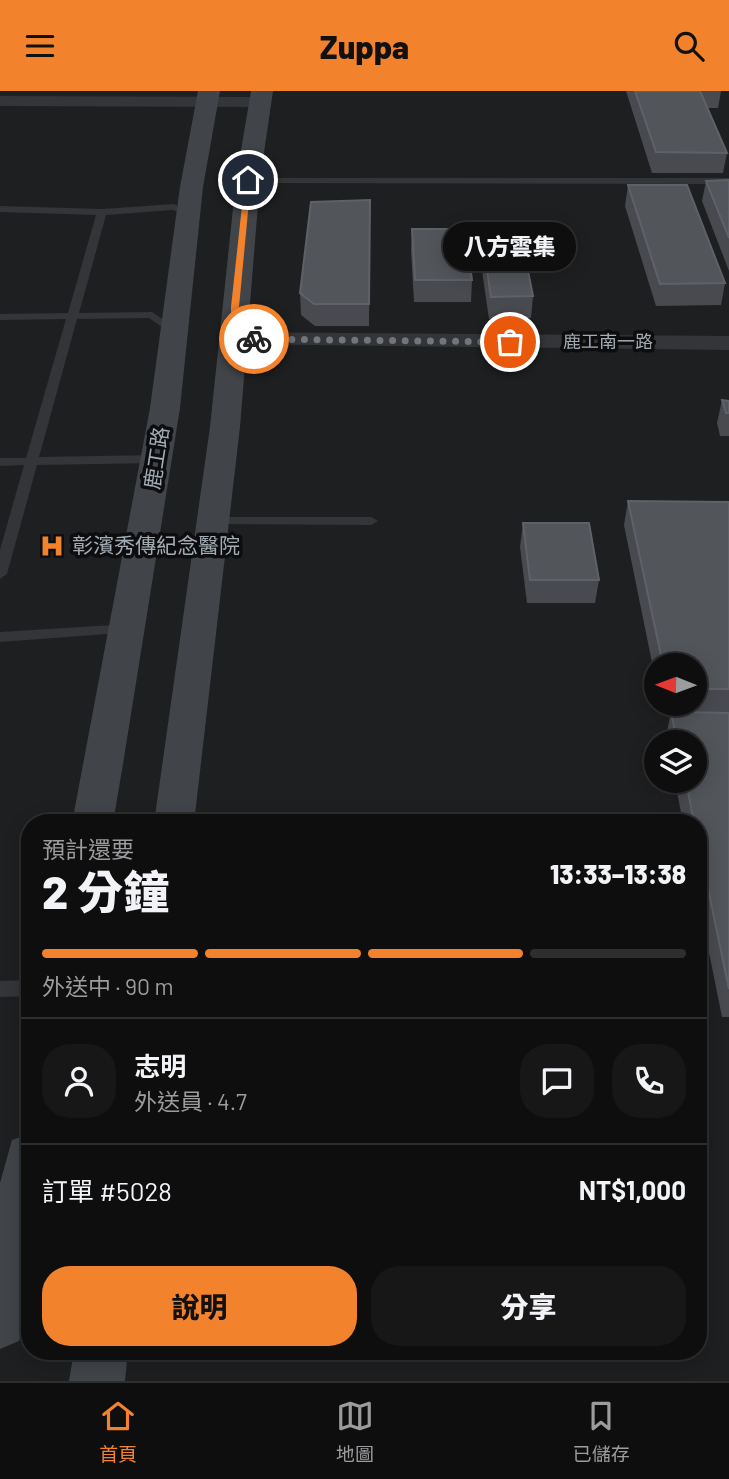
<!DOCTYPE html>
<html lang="zh-TW">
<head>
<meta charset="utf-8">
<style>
  :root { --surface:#0e0e0f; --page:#171718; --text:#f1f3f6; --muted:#9b9c9e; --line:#2e2e2f; --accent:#f2832c }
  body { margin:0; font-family:Barlow,"Noto Sans TC",sans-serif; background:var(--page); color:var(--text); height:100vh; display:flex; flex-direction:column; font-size:26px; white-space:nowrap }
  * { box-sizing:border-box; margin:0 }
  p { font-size:23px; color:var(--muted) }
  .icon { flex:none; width:38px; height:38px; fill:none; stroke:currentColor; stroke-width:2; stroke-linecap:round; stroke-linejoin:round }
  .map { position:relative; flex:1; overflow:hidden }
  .side { position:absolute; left:21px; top:723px; width:686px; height:546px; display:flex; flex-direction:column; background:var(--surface); border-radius:28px; box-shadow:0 4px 18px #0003,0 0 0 2px var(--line) }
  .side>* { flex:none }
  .needle { width:46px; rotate:271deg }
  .fabs { position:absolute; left:644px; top:562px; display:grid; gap:14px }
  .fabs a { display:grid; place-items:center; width:63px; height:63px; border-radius:50%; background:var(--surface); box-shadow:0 4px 18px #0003,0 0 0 2px var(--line); font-size:35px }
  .pin { position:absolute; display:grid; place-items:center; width:60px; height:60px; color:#fff; margin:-30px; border:4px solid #fff; border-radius:50%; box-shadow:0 2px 7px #0007 }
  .courier { position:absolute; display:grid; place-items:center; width:70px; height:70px; margin:-35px; border:5px solid #f2832c; border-radius:50%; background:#fff; color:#222; box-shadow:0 2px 9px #0007 }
  .bubble { position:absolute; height:49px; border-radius:24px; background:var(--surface); box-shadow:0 4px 18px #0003,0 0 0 2px var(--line); font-size:23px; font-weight:800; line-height:49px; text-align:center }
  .summary em { font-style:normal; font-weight:800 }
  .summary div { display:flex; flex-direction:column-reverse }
  .summary { display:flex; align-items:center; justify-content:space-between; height:119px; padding:0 21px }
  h1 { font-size:46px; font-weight:800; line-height:52px }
  .bar { display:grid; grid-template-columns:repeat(4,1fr); gap:10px 7px; align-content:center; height:84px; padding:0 21px }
  .bar i { height:9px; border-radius:5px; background:var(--line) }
  .bar .on { background:var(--accent) }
  .bar p { grid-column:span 4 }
  .line { display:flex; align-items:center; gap:18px; padding:0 21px; border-top:2px solid var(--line) }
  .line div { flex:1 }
  .round { display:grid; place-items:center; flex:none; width:74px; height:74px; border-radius:28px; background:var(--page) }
  .primary-button { display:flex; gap:14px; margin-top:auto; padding:14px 21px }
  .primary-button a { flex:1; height:80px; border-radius:28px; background:var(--accent); color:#111; font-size:28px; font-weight:800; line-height:80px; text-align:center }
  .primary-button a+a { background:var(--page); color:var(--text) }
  header { display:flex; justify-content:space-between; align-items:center; height:91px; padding:0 21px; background:var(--accent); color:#111; font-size:32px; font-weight:800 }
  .dock { display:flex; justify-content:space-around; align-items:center; height:98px; border-top:2px solid var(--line); background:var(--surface); font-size:19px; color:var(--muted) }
  .dock a { display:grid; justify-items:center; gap:4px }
  .dock .on { color:var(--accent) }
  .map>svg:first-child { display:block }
</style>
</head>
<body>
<header><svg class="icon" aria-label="menu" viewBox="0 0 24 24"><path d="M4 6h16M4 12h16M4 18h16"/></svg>Zuppa<svg class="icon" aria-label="search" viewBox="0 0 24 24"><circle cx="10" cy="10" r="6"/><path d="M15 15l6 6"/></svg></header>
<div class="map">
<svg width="729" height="1290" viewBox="0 0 729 1290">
  <rect width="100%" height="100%" fill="#121214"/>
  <path fill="#1e1f21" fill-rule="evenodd" d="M0,0H729V1290H0ZM656,574H695V612H656ZM656,651H695V690H656ZM30,732H698V1260H30Z"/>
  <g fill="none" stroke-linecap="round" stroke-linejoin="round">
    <path fill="#333539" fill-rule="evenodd" d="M245,87H729V93L248,92L245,91Z
      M174,113L192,122L187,125L173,119L106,124L79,222L152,221L182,241L172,243L149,227L77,228L39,366L158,364L164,368L158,372L37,374L7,483L0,488V459L24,374L0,375V367H26L66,228L0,229V223L68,222L96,124L0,121V115L102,118Z
      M211,426H371L378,430L371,434L206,433L204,430Z
      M129,533L134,535L136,538L134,541L0,551V541Z
      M30,889V905L0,906V890Z"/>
    <path fill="#333539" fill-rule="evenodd" d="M0,5L260,6L269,11L260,16L0,15Z
      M236,241L729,245V259L228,253L225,248Z"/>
    <path fill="#414549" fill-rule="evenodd" d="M198,0H220L203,96L180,317L123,673L113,732H72L150,317L180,96Z
      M251,0H273L260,89L240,336L194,732H154L210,336L236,89Z
      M30,1043V1215L19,1250L0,1258V1092L12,1049Z
      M74,1260H128L125,1290H69Z"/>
  </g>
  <path fill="#484a4f" d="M626,0H721L718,17H708L727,62L723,82H652Z
    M729,89V180L702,110L706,90Z
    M628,94L725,192L721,214L656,215L625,115Z
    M370,109L369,235H315L301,224L300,202Z
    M412,138L472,189L471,211H414L411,160Z
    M482,145L533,205L531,227L489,228L480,166Z
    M722,309L729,310V345H720L717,332Z
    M628,410L729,411V621H662L661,612H695V574H656V591L624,434Z
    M523,432L599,489L595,512H527L520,456Z
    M671,621L729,622V926H722L698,807V732H683L675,690H695V651H667L666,645Z"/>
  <path fill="#52555a" stroke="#5e6268" stroke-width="2" d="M635,0H700L727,62L656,61Z
    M729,89V147L706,90Z
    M628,94H687L725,192L660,193Z
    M370,109L369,213H314L300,202L311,111Z
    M412,138H465L472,189H415Z
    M482,145H521L533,205L491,206Z
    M722,309L729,310V322H726Z
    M628,410L729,411V598H695V574H663Z
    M523,432H589L599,489H530Z
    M671,621L729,622V898L698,750V732H694L686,690H695V651H677Z"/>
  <path fill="#f2832c" d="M245,87L251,89L239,216L240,246L257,247L254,251L231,248V216Z"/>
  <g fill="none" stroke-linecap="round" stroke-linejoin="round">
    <path stroke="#70767c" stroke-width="7" stroke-dasharray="0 12.6" d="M254,248L510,251"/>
  </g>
  <defs>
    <g id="hospital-bare" transform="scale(1.89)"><path d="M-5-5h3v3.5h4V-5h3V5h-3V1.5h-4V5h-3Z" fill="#f2832c" stroke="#0d0d0f" stroke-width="2.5" paint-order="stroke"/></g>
  </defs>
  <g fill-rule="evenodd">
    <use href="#hospital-bare" x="52" y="455"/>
  </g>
  <g text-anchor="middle" stroke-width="7" stroke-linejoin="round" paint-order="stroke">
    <g font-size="18" fill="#a3acb4" stroke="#0d0d0f">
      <text x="608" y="257">鹿工南一路</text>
    </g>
    <g font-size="21" fill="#a3acb4" stroke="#0d0d0f">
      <text transform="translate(157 367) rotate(-81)" y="7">鹿工路</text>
    </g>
    <g font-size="21" fill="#a3acb4" stroke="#0d0d0f" text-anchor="start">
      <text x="72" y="462">彰濱秀傳紀念醫院</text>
    </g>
  </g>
</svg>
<div class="fabs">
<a><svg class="needle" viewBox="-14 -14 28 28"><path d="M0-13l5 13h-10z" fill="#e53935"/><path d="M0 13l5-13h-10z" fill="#9b9c9e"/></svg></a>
<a><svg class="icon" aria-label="layers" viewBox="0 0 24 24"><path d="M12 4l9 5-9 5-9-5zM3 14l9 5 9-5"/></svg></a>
</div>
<div class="pin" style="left:510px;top:251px;background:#ea580c"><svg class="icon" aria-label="bag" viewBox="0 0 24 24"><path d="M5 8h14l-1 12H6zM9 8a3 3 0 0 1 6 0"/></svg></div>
<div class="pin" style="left:248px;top:89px;background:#1f2937"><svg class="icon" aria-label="home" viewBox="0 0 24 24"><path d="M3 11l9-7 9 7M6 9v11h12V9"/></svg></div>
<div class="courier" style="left:254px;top:248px"><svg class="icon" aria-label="bike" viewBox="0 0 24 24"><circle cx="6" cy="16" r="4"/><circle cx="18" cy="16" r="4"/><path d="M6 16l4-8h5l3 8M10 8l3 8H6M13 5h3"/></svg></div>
<div class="bubble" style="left:443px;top:131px;width:133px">八方雲集</div>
<section class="side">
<div class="summary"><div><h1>2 分鐘</h1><p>預計還要</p></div><em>13:33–13:38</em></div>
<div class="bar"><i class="on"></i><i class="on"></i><i class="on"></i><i></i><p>外送中 · 90 m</p></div>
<div class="line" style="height:126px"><a class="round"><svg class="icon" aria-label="person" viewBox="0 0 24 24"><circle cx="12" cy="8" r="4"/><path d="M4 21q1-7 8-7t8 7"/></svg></a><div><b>志明</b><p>外送員 · 4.7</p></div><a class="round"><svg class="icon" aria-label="chat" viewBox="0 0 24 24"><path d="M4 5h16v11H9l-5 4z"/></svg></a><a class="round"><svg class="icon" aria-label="phone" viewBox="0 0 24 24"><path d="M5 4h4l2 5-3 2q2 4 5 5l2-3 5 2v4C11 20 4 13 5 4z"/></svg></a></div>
<div class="line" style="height:91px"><div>訂單 #5028</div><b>NT$1,000</b></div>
<div class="primary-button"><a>說明</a><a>分享</a></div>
</section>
</div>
<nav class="dock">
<a class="on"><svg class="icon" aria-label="home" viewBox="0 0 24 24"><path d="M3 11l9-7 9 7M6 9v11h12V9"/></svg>首頁</a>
<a><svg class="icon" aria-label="map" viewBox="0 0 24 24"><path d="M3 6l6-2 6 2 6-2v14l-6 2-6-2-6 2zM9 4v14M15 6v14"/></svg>地圖</a>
<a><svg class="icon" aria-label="saved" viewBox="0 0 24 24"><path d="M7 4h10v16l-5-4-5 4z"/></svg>已儲存</a>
</nav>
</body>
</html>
